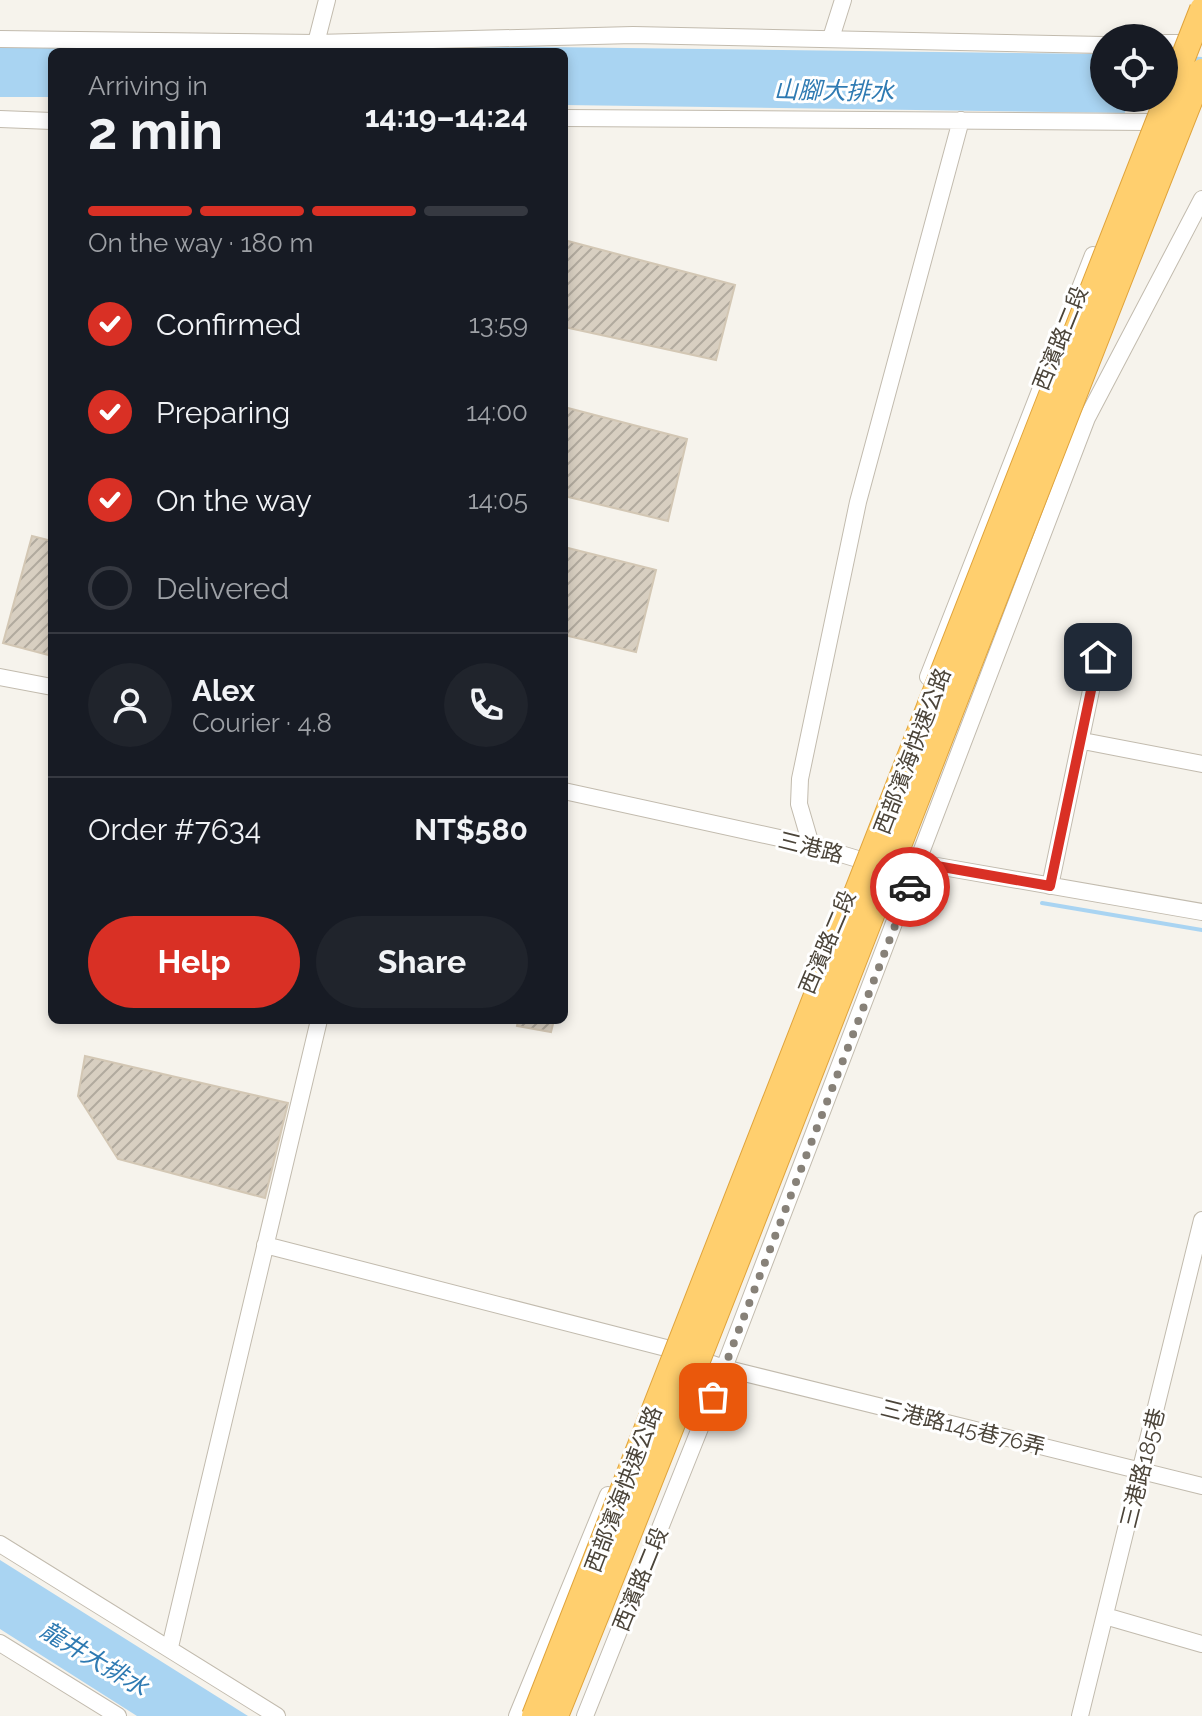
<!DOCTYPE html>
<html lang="en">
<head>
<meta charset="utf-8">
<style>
  :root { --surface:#171b24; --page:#20242c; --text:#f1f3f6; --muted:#9ea1a6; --line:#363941; --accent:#d93025 }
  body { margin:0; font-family:Raleway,"Noto Sans TC",sans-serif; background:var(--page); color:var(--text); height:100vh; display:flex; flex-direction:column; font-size:30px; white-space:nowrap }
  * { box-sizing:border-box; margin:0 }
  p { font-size:26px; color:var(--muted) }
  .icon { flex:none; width:44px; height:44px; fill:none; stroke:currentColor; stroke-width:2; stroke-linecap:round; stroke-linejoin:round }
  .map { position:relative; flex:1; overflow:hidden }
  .side { position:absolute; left:48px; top:48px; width:520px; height:976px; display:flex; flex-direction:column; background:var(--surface); border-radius:12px; box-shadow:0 4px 12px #0003 }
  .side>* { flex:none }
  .buttons { position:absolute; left:1090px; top:24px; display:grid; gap:16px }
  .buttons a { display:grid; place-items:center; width:88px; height:88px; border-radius:50%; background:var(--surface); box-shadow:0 4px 12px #0003; font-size:40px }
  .pin { position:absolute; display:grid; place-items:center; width:68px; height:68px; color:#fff; margin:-34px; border-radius:16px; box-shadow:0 4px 12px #0006 }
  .courier { position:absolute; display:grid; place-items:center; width:80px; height:80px; margin:-40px; border:6px solid #d93025; border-radius:50%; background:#fff; color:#222; box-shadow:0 2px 10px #0007 }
  .headline em { font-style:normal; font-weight:700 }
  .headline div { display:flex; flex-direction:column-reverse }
  .headline { display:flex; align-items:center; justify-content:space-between; height:136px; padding:0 40px }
  h1 { font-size:52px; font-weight:700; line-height:60px }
  .bar { display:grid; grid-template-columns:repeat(4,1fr); gap:12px 8px; align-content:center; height:96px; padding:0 40px }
  .bar i { height:10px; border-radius:6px; background:var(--line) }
  .bar .current { background:var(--accent) }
  .bar p { grid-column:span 4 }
  .line { display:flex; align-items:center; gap:20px; padding:0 40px; border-top:2px solid var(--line) }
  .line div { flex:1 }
  .round { display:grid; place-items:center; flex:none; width:84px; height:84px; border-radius:42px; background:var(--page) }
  ol { padding:0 40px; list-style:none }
  li { display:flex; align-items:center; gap:24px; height:88px }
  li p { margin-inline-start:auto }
  li .icon { padding:8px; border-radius:50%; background:var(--accent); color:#fff; stroke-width:4 }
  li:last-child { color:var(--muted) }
  li i { width:44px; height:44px; border:4px solid var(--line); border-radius:50% }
  .action { display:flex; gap:16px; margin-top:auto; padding:16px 40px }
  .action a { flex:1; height:92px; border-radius:48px; background:var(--accent); color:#fff; font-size:32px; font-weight:700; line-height:92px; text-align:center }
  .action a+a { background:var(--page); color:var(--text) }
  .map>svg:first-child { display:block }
</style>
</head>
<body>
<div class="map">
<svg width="1202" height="1716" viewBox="0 0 1202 1716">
  <defs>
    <pattern id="building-hatch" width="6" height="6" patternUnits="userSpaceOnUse" patternTransform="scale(2)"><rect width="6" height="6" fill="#d8cfc1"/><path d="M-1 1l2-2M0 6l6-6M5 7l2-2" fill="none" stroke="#b1aa9e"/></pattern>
  </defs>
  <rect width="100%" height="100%" fill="#f6f3ec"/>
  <path fill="#a9d4f2" d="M0,40L1104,54V98H1164V55L1202,57V114L564,105V52H52V97H0Z
    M0,1560L248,1716H137L0,1629Z"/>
  <path fill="#f6f3ec" d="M1164,72L1202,73V118L1123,117L1131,98H1164Z"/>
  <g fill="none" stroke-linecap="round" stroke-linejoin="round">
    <path stroke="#a9d4f2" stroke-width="4" d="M1042,903L1202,930"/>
  </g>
  <path fill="url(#building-hatch)" stroke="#d3c7b4" stroke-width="2" d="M564,240L735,285L716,360L564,327Z
    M564,407L687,439L668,521L564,496Z
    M32,536L52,541V656L3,643Z
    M564,547L656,570L636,652L564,635Z
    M518,1020H554L551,1032L517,1026Z
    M85,1056L288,1103L265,1198L118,1159L78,1096Z"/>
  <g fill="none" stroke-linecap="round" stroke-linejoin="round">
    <g stroke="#c2bbae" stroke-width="18">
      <path id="minor" d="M831,38L843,0
        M0,39L316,43L633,35L1104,45
        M316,43L327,0
        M1164,43H1180
        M564,118L1148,122
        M0,119L52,121
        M0,677L52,687
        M928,677L1093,255
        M1083,741L1202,764
        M564,791L811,845L861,860L920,863L1202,912
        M811,845L799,804L800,779L858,502L961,120
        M1050,886L1098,657
        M265,1245L666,1348L724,1368L1202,1486
        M0,1544L277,1716
        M1105,1616L1202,1644
        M0,1643L118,1716
        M170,1647L319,1020
        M517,1716L608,1495
        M585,1716L724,1368L1087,418L1202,199
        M1080,1716L1202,1220"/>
    </g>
    <use href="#minor" stroke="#fff" stroke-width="16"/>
    <g stroke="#e0a43c" stroke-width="26" stroke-linecap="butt">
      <path id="highway-bridge" d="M534,1716L1202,9
        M556,1716C777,1170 984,619 1202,71"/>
    </g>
    <use href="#highway-bridge" stroke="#ffcf6e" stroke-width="24"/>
  </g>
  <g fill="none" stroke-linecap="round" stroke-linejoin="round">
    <path stroke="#878178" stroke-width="8" stroke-dasharray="0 14.4" d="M713,1397L910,887"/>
    <path stroke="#d93025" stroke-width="10" d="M910,887L920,863L1050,886L1098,657"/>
  </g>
  <g text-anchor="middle" stroke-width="6" stroke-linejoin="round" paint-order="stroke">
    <g font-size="22" fill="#4b4439" stroke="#fff">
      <text transform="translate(1060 338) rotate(-68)" y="8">西濱路二段</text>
      <text transform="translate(912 751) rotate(-69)" y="8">西部濱海快速公路</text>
      <text transform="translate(811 847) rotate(14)" y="8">三港路</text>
      <text transform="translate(827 942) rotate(-67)" y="8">西濱路二段</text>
      <text transform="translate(963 1427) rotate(14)" y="8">三港路145巷76弄</text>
      <text transform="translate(1142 1468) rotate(-76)" y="8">三港路185巷</text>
      <text transform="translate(623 1489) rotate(-69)" y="8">西部濱海快速公路</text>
      <text transform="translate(640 1579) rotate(-68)" y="8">西濱路二段</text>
    </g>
    <g font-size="24" font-style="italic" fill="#2e7ab2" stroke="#fff">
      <text transform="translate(834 91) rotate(1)" y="8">山腳大排水</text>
      <text transform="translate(94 1659) rotate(31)" y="8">龍井大排水</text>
    </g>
  </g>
</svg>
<div class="buttons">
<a><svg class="icon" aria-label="locate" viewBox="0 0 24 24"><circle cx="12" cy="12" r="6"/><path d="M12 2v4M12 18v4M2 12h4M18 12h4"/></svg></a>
</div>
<div class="pin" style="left:713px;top:1397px;background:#ea580c"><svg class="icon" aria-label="bag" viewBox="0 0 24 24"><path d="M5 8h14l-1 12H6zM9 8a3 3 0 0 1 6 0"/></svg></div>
<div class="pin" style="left:1098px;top:657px;background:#1f2937"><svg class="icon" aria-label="home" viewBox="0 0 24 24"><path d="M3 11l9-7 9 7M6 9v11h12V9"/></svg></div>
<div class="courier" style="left:910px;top:887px"><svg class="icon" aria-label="car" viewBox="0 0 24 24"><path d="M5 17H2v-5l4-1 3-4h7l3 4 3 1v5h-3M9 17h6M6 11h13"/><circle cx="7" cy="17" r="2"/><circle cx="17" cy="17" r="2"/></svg></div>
<section class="side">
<div class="headline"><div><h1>2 min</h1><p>Arriving in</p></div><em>14:19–14:24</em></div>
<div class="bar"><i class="current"></i><i class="current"></i><i class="current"></i><i></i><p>On the way · 180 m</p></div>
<ol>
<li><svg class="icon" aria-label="check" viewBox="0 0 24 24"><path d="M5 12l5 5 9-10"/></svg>Confirmed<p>13:59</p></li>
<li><svg class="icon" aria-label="check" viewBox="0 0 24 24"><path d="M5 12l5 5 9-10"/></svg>Preparing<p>14:00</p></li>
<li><svg class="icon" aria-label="check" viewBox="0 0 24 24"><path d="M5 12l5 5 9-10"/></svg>On the way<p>14:05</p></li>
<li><i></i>Delivered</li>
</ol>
<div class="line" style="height:144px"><a class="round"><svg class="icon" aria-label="person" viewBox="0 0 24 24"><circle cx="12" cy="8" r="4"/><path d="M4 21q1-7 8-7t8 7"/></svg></a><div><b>Alex</b><p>Courier · 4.8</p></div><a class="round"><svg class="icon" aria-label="phone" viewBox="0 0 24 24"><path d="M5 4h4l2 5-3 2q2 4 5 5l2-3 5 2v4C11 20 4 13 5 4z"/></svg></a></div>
<div class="line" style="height:104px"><div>Order #7634</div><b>NT$580</b></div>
<div class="action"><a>Help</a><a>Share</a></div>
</section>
</div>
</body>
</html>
